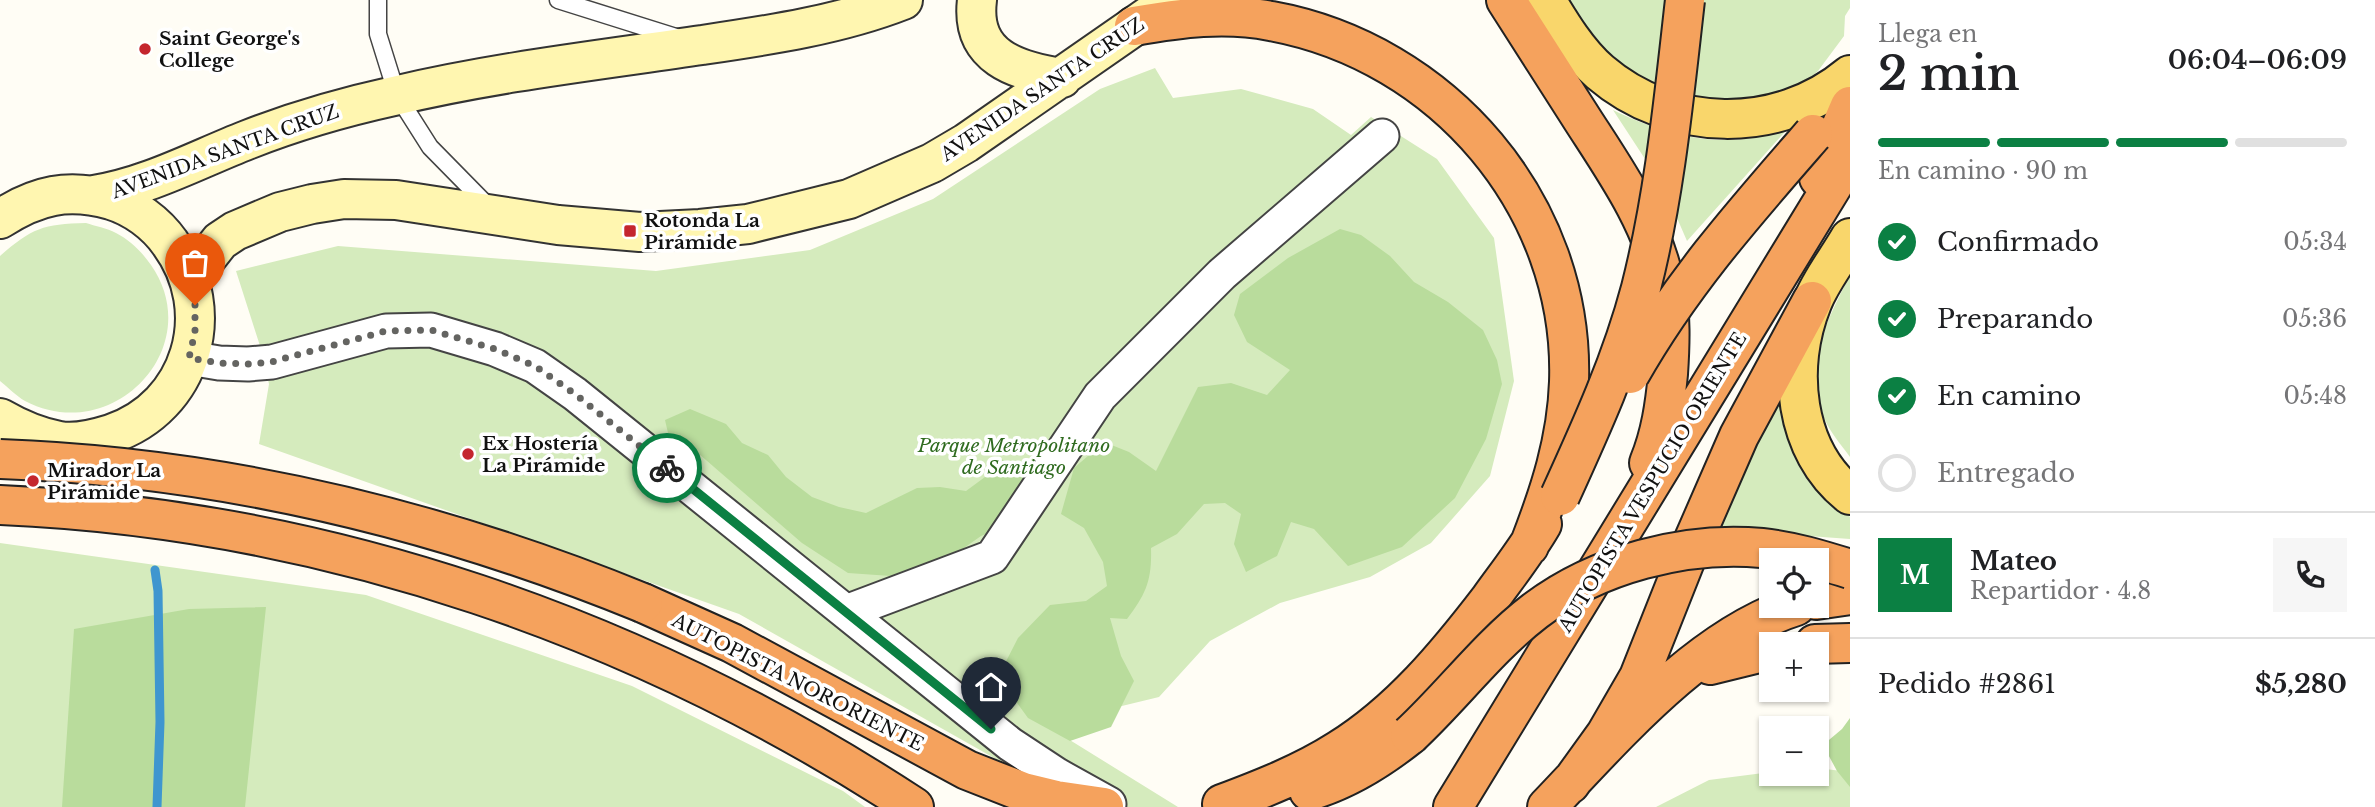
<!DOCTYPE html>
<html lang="es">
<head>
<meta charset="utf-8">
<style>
  :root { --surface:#fff; --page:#f6f6f6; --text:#202124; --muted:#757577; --line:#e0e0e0; --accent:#0b8043 }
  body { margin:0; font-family:"Libre Baskerville",serif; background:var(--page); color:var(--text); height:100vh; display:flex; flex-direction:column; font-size:26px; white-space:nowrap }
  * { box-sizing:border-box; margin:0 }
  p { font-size:23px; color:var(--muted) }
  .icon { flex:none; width:38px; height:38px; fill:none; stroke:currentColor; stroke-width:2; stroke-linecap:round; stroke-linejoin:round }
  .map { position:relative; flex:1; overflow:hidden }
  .sheet { display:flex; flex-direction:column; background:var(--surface); width:525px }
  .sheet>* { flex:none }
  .buttons { position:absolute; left:1759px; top:548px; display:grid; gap:14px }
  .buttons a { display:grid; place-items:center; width:70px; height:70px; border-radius:0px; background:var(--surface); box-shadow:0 2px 5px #0004; font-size:35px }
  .pin { position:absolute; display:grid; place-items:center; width:60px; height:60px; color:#fff; margin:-72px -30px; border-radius:50% 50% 50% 0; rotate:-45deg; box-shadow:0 0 7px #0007 }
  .pin .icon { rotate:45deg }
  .courier { position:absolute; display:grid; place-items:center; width:70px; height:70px; margin:-35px; border:5px solid #0b8043; border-radius:50%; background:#fff; color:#222; box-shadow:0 2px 9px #0007 }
  .overview em { font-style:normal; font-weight:600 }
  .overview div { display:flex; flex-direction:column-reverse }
  .overview { display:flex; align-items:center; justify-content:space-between; height:119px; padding:0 28px }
  h1 { font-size:46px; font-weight:600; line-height:52px }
  .bar { display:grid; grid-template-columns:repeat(4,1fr); gap:10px 7px; align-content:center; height:84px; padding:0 28px }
  .bar i { height:9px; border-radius:5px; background:var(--line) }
  .bar .active { background:var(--accent) }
  .bar p { grid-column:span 4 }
  .line { display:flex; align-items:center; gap:18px; padding:0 28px; border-top:2px solid var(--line) }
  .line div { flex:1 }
  .round { display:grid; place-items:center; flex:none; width:74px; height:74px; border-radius:0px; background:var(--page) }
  ol { padding:0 28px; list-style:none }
  li { display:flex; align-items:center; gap:21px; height:77px }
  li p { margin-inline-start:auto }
  li .icon { padding:7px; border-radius:50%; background:var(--accent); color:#fff; stroke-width:4 }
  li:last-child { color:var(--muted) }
  li i { width:38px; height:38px; border:4px solid var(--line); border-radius:50% }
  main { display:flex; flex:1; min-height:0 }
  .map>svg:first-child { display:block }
</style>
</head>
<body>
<main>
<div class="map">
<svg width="1850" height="807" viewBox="0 0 1850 807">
  <rect width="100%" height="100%" fill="#fffdf5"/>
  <path fill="#d5ebbd" d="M1564,0H1850V8L1845,16L1844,36L1818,71L1802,86L1761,105L1679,101L1614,63Z
    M1155,68L1173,98L1241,89L1313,109L1351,135L1371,117L1437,159L1494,238L1514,381L1490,476L1431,543L1370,577L1280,603L1210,641L1159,697L1064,720L1052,729L1178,807H1081L739,614L259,444L269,384L261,349L236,271L338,246L656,271L810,250L933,199L1100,89Z
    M1613,110C1655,130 1697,144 1745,139C1760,137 1777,129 1792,124L1687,241L1664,188Z
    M86,223C95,226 107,228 116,233C130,240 142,252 151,265C208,347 113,447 25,401C16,396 8,387 0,381V256C32,228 43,224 86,223Z
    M1850,274V457C1843,447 1834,437 1828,426C1797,369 1826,326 1850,274Z
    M1780,380L1830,497L1850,517V539L1713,529Z
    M0,543L366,595L632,686L843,791L865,807H0Z
    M1817,768L1850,772V807H1656L1709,780L1771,772V774H1816Z"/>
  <path fill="#b9dc9c" d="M1340,229L1361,235L1390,256L1414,282L1448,302L1483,330L1497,360L1502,384L1486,439L1455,498L1402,547L1348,566L1314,529L1291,522L1277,556L1246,572L1234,544L1241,514L1225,503L1204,504L1177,534L1151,548C1152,580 1146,594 1127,619L1110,618L1121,656L1134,681L1111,727L1070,741L1028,718L998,677L1018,638L1050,605L1086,601L1107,586L1103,562L1084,528L1061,514L1074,468L1104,442L1129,452L1156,471L1198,387L1231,383L1267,395L1290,370L1247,342L1234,315L1240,294L1288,258Z
    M690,409L726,424L742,443L768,455L786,477L812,497L839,507L866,513L917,488L940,487L966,491L985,477L1001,459L1031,472L998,529L981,536L941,564L891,576L848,573L802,543L699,454L668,433L665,420Z
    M266,607L245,807H62L74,629L189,609Z
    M1850,718V787L1837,771L1823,745L1842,729Z"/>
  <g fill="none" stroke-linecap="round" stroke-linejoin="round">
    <path stroke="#3f96cf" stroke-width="9" d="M155,570L158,591L160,722L157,807"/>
    <g stroke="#444" stroke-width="19">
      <path id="lane" d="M378,0V34L397,95L430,147L488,206
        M558,0L679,38"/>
    </g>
    <g stroke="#444" stroke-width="37">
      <path id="street" d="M189,358L219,363L248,364L272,362L386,331L431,330L495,349L535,366L575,394L1010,744L1057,775L1109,804
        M846,612L992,557L1100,396L1222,274L1382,136"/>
    </g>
    <g stroke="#333" stroke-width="42">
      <path id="secondary" d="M977,0C970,57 1016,71 1062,78
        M94,195C149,186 196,160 247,140C295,121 344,107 394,96C495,72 600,60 702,45C770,35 839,25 903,0
        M0,219C37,195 68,188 111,200C134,207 156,223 170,243C220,311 192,407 111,434C95,439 76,444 59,441C38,437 19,429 0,418
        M190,279L220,241L235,231L280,212L312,204L344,199L396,200L558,225L640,232L700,229L748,224L849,199L932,163L966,143L1172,0"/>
    </g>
    <g stroke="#222" stroke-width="42">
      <path id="primary" d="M1546,0C1561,25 1578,53 1600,72C1671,133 1778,135 1850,75
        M1850,238C1838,259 1821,280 1812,303C1786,367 1794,451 1850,495"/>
    </g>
    <g stroke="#222" stroke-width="42">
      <path id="highway" d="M1506,0C1532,41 1558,81 1584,122C1617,173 1652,223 1665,284C1671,314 1670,344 1668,374C1665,405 1661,434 1649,463
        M1134,26C1181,18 1224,12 1271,21C1442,52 1575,205 1569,382C1567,440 1550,492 1529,546
        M1819,178L1850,106
        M0,505C327,519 641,628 914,807
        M1816,600L1850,595
        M643,603L732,643L967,770L1023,792L1056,800L1104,807
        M1815,644L1850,643
        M1710,665L1771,650
        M1570,784L1606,734L1639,677L1691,546L1739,436L1812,301
        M1309,791C1347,780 1380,759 1410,735
        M1222,804C1262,789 1303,773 1339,750C1400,712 1447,655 1490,599C1508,574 1527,550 1542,524
        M1453,807L1850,157
        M1547,807C1615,736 1700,636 1796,606"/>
    </g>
    <use href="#lane" stroke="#fff" stroke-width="16"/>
    <use href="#street" stroke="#fff" stroke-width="33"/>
    <use href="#secondary" stroke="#fff6b0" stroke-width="38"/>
    <use href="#primary" stroke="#f9d66b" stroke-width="38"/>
    <use href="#highway" stroke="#f5a25d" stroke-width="38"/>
    <g stroke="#222" stroke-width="42" stroke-linecap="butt">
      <path id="highway-bridge" d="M1630,374C1681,284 1745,212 1813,134
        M0,459C222,467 437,519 643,603
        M1560,496C1591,428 1622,360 1641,288C1665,194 1674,96 1685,0
        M1410,735C1453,695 1488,647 1535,611C1597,564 1685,541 1762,548C1792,551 1821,560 1850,569"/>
    </g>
    <use href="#highway-bridge" stroke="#f5a25d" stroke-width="38"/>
  </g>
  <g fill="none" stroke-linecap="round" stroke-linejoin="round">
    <path stroke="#646461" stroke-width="7" stroke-dasharray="0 12.6" d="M195,305V332L189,358L219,363L248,364L271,362L386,331L431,330L495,349L535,366L575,394L667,468"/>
    <path stroke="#0b8043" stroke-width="9" d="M667,468L991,729"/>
  </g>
  <g fill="#c4262e" stroke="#fff" stroke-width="2.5">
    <circle cx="145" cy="49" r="7"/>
    <rect x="623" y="224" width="14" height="14" rx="3.5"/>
    <circle cx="468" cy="454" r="7"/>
    <circle cx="33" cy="481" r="7"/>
  </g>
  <g text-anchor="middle" stroke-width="7" stroke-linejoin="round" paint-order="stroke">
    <g font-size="19" font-weight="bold" fill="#111" stroke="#fff" text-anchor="start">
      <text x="159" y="45">Saint George's<tspan x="159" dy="22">College</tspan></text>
      <text x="644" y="227">Rotonda La<tspan x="644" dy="22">Pirámide</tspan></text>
      <text x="482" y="450">Ex Hostería<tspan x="482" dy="22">La Pirámide</tspan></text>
      <text x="47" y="477">Mirador La<tspan x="47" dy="22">Pirámide</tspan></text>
    </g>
    <g font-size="19" fill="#111" stroke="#fff">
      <text transform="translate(1042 89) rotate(-34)" y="7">AVENIDA SANTA CRUZ</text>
      <text transform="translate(225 151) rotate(-20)" y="7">AVENIDA SANTA CRUZ</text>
      <text transform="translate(1652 482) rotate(-59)" y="7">AUTOPISTA VESPUCIO ORIENTE</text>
      <text transform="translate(798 682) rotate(27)" y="7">AUTOPISTA NORORIENTE</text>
    </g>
    <g font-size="19" font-style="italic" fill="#2f6b1f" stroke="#fff">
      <text x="1014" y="452">Parque Metropolitano<tspan x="1014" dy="22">de Santiago</tspan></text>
    </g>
  </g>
</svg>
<div class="buttons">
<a><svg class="icon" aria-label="locate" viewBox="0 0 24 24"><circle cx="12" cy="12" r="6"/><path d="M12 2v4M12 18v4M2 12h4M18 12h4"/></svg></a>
<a>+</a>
<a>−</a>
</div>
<div class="pin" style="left:195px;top:305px;background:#ea580c"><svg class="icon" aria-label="bag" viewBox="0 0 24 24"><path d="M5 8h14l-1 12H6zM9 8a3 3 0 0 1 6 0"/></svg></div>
<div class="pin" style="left:991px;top:729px;background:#1f2937"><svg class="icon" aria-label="home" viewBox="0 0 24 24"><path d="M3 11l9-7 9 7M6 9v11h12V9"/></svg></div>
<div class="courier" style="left:667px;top:468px"><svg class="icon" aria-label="bike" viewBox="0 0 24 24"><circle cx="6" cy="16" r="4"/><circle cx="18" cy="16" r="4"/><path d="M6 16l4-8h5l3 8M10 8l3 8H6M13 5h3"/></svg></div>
</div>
<section class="sheet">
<div class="overview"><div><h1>2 min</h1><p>Llega en</p></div><em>06:04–06:09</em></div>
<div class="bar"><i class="active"></i><i class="active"></i><i class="active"></i><i></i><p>En camino · 90 m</p></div>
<ol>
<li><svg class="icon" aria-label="check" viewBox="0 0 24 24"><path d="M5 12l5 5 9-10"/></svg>Confirmado<p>05:34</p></li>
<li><svg class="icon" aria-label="check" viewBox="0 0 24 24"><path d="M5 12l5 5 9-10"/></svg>Preparando<p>05:36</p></li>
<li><svg class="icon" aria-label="check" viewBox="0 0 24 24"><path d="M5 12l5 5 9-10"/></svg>En camino<p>05:48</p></li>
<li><i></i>Entregado</li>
</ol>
<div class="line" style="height:126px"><b class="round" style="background:var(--accent);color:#fff">M</b><div><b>Mateo</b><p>Repartidor · 4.8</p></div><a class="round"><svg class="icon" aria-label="phone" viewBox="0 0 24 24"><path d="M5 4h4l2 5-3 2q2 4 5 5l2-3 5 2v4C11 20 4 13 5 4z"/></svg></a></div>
<div class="line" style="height:91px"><div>Pedido #2861</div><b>$5,280</b></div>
</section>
</main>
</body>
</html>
